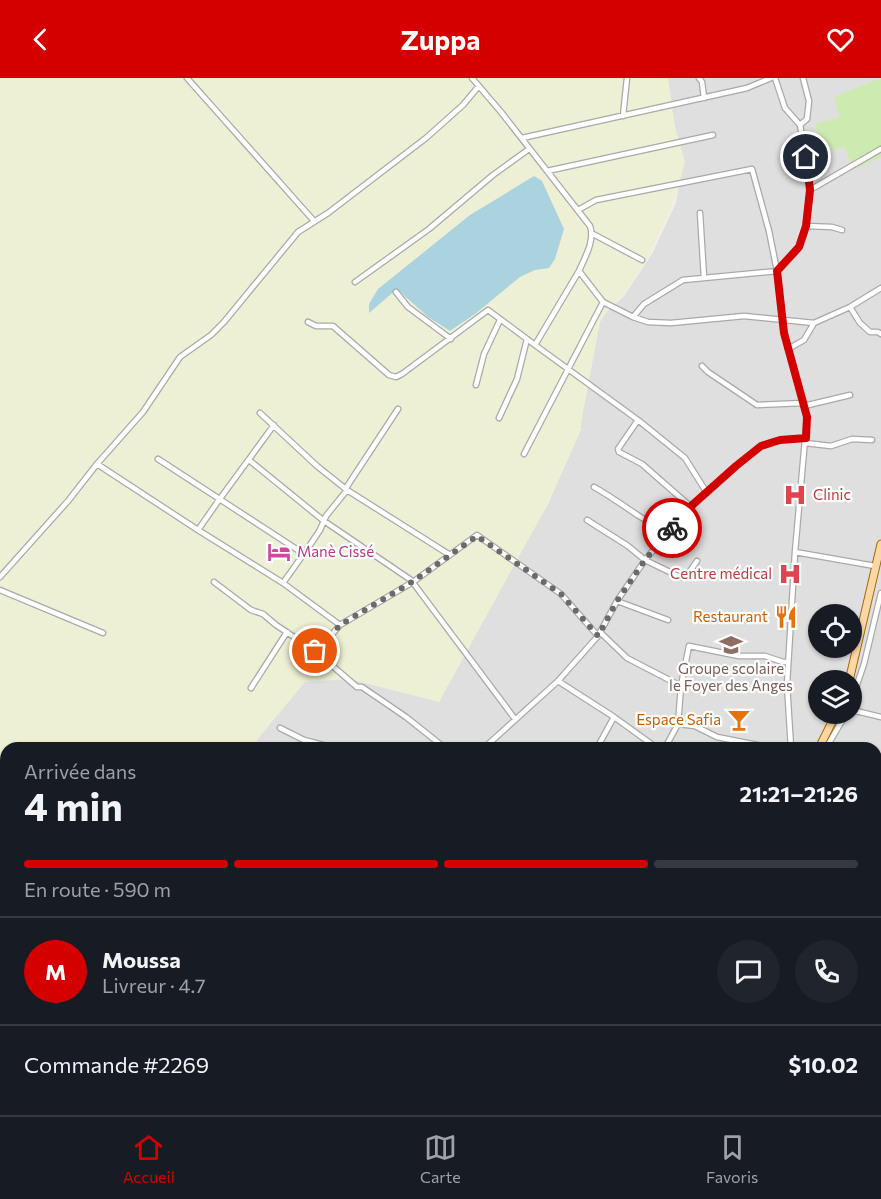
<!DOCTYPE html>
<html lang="fr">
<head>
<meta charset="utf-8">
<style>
  :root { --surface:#171b24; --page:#20242c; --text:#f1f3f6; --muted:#9ea1a6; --line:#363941; --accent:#d40000 }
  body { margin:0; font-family:Commissioner,sans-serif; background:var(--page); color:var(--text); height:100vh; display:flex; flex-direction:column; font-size:22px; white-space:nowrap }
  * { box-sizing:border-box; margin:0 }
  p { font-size:20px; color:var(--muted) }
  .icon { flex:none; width:33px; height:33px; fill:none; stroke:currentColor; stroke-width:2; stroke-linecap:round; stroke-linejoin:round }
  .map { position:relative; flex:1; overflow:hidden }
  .panel { position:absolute; left:0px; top:664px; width:882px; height:374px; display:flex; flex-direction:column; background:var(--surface); border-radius:18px 18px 0 0; box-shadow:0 2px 4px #0004 }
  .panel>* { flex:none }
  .fabs { position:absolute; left:808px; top:526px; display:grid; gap:12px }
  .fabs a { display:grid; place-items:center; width:54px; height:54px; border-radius:50%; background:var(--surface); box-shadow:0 2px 4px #0004; font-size:30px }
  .pin { position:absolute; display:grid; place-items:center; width:51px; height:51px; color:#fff; margin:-26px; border:3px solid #fff; border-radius:50%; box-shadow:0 2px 6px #0007 }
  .courier { position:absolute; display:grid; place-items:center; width:60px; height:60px; margin:-30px; border:4px solid #d40000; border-radius:50%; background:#fff; color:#222; box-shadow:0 2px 8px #0007 }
  .head em { font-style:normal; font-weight:700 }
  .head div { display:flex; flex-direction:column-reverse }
  .head { display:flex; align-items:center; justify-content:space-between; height:102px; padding:0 24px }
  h1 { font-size:39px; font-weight:700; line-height:45px }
  .bar { display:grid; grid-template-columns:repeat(4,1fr); gap:9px 6px; align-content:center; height:72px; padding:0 24px }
  .bar i { height:8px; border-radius:4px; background:var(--line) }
  .bar .selected { background:var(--accent) }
  .bar p { grid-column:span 4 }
  .line { display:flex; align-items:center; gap:15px; padding:0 24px; border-top:2px solid var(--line) }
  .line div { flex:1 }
  .round { display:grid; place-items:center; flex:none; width:63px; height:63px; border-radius:32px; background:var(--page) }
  header { display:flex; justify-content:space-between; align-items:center; height:78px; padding:0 24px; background:var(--accent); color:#fff; font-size:27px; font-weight:700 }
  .tab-bar { display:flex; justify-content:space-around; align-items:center; height:84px; border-top:2px solid var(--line); background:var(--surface); font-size:16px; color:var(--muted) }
  .tab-bar a { display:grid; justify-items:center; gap:3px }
  .tab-bar .selected { color:var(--accent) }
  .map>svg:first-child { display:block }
</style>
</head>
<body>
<header><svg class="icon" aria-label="back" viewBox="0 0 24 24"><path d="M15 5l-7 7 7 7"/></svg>Zuppa<svg class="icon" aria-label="heart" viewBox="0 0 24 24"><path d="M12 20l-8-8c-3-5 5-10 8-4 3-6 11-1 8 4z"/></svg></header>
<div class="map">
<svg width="881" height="1037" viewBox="0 0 881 1037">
  <rect width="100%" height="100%" fill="#f2efe9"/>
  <path fill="#e0dfdf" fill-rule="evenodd" d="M667,0H881V1037H220L221,1032H876V670H268L247,657L306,601L348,598L437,622L548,426L581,351L578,323L601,239L624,218L652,176L676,125L681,93ZM819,537H852V570H819ZM819,603H852V636H819Z
    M0,813L6,829V1032H121L119,1035V1037H0Z"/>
  <path fill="#ffffe5" d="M671,1032H717V1037H671Z"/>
  <path fill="#eef0d5" d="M0,0H668L675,49L685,84L675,120L648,180L624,216L610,229L600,244L579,356L545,431L439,624L349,601L305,604L256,663L265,670H6V827L0,812Z
    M126,1032H239L240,1037H122Z"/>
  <path fill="#cdebb0" d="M881,0V79L853,92L844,68L820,78L816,45L840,40L834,19Z"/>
  <path fill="#aad3df" d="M534,98L542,103L564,151L555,181L549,190L535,192L520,199L475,236L450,253L428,239L397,211L369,235V226L378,211L470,137Z"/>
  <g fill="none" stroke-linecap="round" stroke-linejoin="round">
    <path stroke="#aad3df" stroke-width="1.5" d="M217,1032L219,1037"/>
    <g stroke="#a9a9a9" stroke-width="7">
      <path id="minor" d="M187,0L314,143
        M472,0L501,34L590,148C595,163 585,179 579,193
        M699,0L702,4L704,20
        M623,38L627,0
        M800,47L807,41L809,23L803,0
        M522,60L747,10L771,0
        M547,93L713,57
        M810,112L881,71
        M578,132L596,122L752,91L769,153L777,193L784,255L807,339L795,474L787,606L791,670
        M700,135L704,200
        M806,148L832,149L842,152
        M593,156L642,182
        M355,204L429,151L493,97L529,71
        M396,214L408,229L451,261
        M850,229L860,245L870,254H878L881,256
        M633,239L644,226L683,202L777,193L799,169L806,148L810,112L806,79L800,47L785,30L775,0
        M308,244L316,248H333L389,297L396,299L402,296L488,232L535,267L579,193L603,224L633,239L648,244L671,245L744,238L814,245L850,229L881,210
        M535,267L638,342L685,380L707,415
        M788,271L804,262L814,245
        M702,288L708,294L757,327L803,325
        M476,307L484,276L500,242
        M804,328L850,317
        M260,335L317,388L347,412L326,438L320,452L310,467L283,505L340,547L328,561L315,573
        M499,340L517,301L527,261
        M638,342L618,371L619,374L642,386L691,429
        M805,365L831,368L852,361L872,362
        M524,376L603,224
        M158,381L304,476
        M249,382L324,443L411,502L515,641
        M97,386L198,452L283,505
        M594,409C610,418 624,428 639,438C648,444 658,447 668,454
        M346,410L398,331
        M347,412L450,477
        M587,442L628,468L645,482L680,499H686L697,483
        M198,452L219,422L274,347
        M795,474L875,488
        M0,499L68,423L97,386L143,334L180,279L211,257L224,244L298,154L328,135L426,60L463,27L478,9
        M214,504L251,532L263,536L276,547L315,573L357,609H362L406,639L445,670
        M0,512L103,555
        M617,523L668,542
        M340,547L413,504L477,457L561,516L598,558
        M601,555L627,580L681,608
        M558,603L614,639L657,670
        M251,610L287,554
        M852,621L864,586L881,515
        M852,632L881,639
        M678,646L695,648L717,659L772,670
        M280,650L304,662L334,670
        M484,670L558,603L598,558L617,523L645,482L691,429L736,388L761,368L780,362L806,360
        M597,670L614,639
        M665,670L678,646L681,608L689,568L739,578H765L783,584H788
        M826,670L846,636
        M876,714L881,703
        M0,717L6,721
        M876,776L881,778
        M0,784L6,777
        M876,825L881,822
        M876,860L881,857
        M0,897L6,905
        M876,912L881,913
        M876,1004H881
        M0,1011L6,985
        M608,1032L619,1037
        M847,1032V1037
        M721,1034L770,1032
        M62,1037L63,1032
        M386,1037L387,1032
        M467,1037V1032
        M539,1037L541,1032
        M585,1037L587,1032
        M804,1037V1032"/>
    </g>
    <g stroke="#707d05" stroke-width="8">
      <path id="secondary" d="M876,866L881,863
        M876,874L881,872"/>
    </g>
    <g stroke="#a06b00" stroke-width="9">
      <path id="primary" d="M849,603L881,466
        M819,670L836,636
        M653,1037L654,1032"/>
    </g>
    <use href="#minor" stroke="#fff" stroke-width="4.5"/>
    <use href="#secondary" stroke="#f7fabf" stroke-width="6"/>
    <use href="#primary" stroke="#fcd6a4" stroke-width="7"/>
  </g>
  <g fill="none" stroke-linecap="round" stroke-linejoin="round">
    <path stroke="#6b6a68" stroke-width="6" stroke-dasharray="0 10.8" d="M315,573L328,561L340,547L412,504L477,458L561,516L598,558L617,523L645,482L672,450"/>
    <path stroke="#d40000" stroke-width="8" d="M672,450L690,429L736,388L761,368L780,362L806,360L807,339L784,255L777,193L799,169L806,148L810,112L806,79"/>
  </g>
  <defs>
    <g id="hospital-bare" transform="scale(1.8)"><path d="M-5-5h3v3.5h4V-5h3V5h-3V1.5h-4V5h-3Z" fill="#e0444e" stroke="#fff" stroke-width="2.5" paint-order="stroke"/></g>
    <g id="hotel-bare" transform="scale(1.8)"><path d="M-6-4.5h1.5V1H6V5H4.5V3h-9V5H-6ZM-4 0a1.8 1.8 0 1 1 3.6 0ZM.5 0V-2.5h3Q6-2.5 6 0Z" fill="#d1479c" stroke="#fff" stroke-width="2.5" paint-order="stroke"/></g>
    <g id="restaurant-bare" transform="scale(1.8)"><path d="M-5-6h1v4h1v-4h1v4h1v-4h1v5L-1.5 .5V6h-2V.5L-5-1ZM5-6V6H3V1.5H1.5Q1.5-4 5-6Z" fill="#e8710a" stroke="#fff" stroke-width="2.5" paint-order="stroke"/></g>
    <g id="school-bare" transform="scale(1.8)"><path d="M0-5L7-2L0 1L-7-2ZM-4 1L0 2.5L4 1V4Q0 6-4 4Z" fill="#8d6e63" stroke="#fff" stroke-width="2.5" paint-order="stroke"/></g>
    <g id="bar-bare" transform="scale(1.8)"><path d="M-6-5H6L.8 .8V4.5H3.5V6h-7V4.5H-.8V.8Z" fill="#e8710a" stroke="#fff" stroke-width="2.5" paint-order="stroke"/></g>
  </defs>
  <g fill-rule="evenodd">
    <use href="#hospital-bare" x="795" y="417"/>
    <use href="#hotel-bare" x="279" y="474"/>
    <use href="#hospital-bare" x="790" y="496"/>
    <use href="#restaurant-bare" x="786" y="539"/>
    <use href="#school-bare" x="731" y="567"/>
    <use href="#bar-bare" x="739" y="642"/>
  </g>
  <g text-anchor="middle" stroke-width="4.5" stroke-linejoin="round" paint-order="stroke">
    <g font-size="15" fill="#be3a42" stroke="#fff" text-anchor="start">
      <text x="813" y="422">Clinic</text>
      <text x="772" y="501" text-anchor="end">Centre médical</text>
    </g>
    <g font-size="15" fill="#b23c85" stroke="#fff" text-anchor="start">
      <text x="297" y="479">Manè Cissé</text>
    </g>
    <g font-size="15" fill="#c56008" stroke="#fff" text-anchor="end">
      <text x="768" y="544">Restaurant</text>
      <text x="721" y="647">Espace Safia</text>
    </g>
    <g font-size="15" fill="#785e54" stroke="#fff">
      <text x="731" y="596">Groupe scolaire<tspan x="731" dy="17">le Foyer des Anges</tspan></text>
    </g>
  </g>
</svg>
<div class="fabs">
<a><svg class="icon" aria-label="locate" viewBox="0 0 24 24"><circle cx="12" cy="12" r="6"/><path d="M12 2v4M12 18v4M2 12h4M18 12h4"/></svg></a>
<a><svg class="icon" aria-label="layers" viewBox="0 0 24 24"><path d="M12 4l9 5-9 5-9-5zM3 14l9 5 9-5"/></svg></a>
</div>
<div class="pin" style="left:315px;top:573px;background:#ea580c"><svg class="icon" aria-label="bag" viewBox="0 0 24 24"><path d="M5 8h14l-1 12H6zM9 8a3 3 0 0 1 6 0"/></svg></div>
<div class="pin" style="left:806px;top:79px;background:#1f2937"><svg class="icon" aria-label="home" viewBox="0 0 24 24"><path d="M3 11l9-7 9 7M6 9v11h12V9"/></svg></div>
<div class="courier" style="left:672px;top:450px"><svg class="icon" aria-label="bike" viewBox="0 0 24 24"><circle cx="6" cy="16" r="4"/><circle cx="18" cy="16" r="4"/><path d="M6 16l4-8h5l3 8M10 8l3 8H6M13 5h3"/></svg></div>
<section class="panel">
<div class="head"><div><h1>4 min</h1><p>Arrivée dans</p></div><em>21:21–21:26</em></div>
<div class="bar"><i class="selected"></i><i class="selected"></i><i class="selected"></i><i></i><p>En route · 590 m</p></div>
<div class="line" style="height:108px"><b class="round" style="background:var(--accent);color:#fff">M</b><div><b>Moussa</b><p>Livreur · 4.7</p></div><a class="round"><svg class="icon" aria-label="chat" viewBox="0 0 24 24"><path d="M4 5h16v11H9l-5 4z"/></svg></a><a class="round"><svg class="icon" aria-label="phone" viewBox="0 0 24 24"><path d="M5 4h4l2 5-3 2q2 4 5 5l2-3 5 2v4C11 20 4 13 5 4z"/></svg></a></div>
<div class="line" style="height:78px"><div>Commande #2269</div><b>$10.02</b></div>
</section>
</div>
<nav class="tab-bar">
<a class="selected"><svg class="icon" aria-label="home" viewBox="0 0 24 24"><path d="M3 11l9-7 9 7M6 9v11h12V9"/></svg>Accueil</a>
<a><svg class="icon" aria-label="map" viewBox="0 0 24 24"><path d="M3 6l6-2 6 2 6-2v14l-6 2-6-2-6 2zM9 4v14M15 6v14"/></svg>Carte</a>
<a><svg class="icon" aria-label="saved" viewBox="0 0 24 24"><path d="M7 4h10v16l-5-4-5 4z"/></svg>Favoris</a>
</nav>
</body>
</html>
